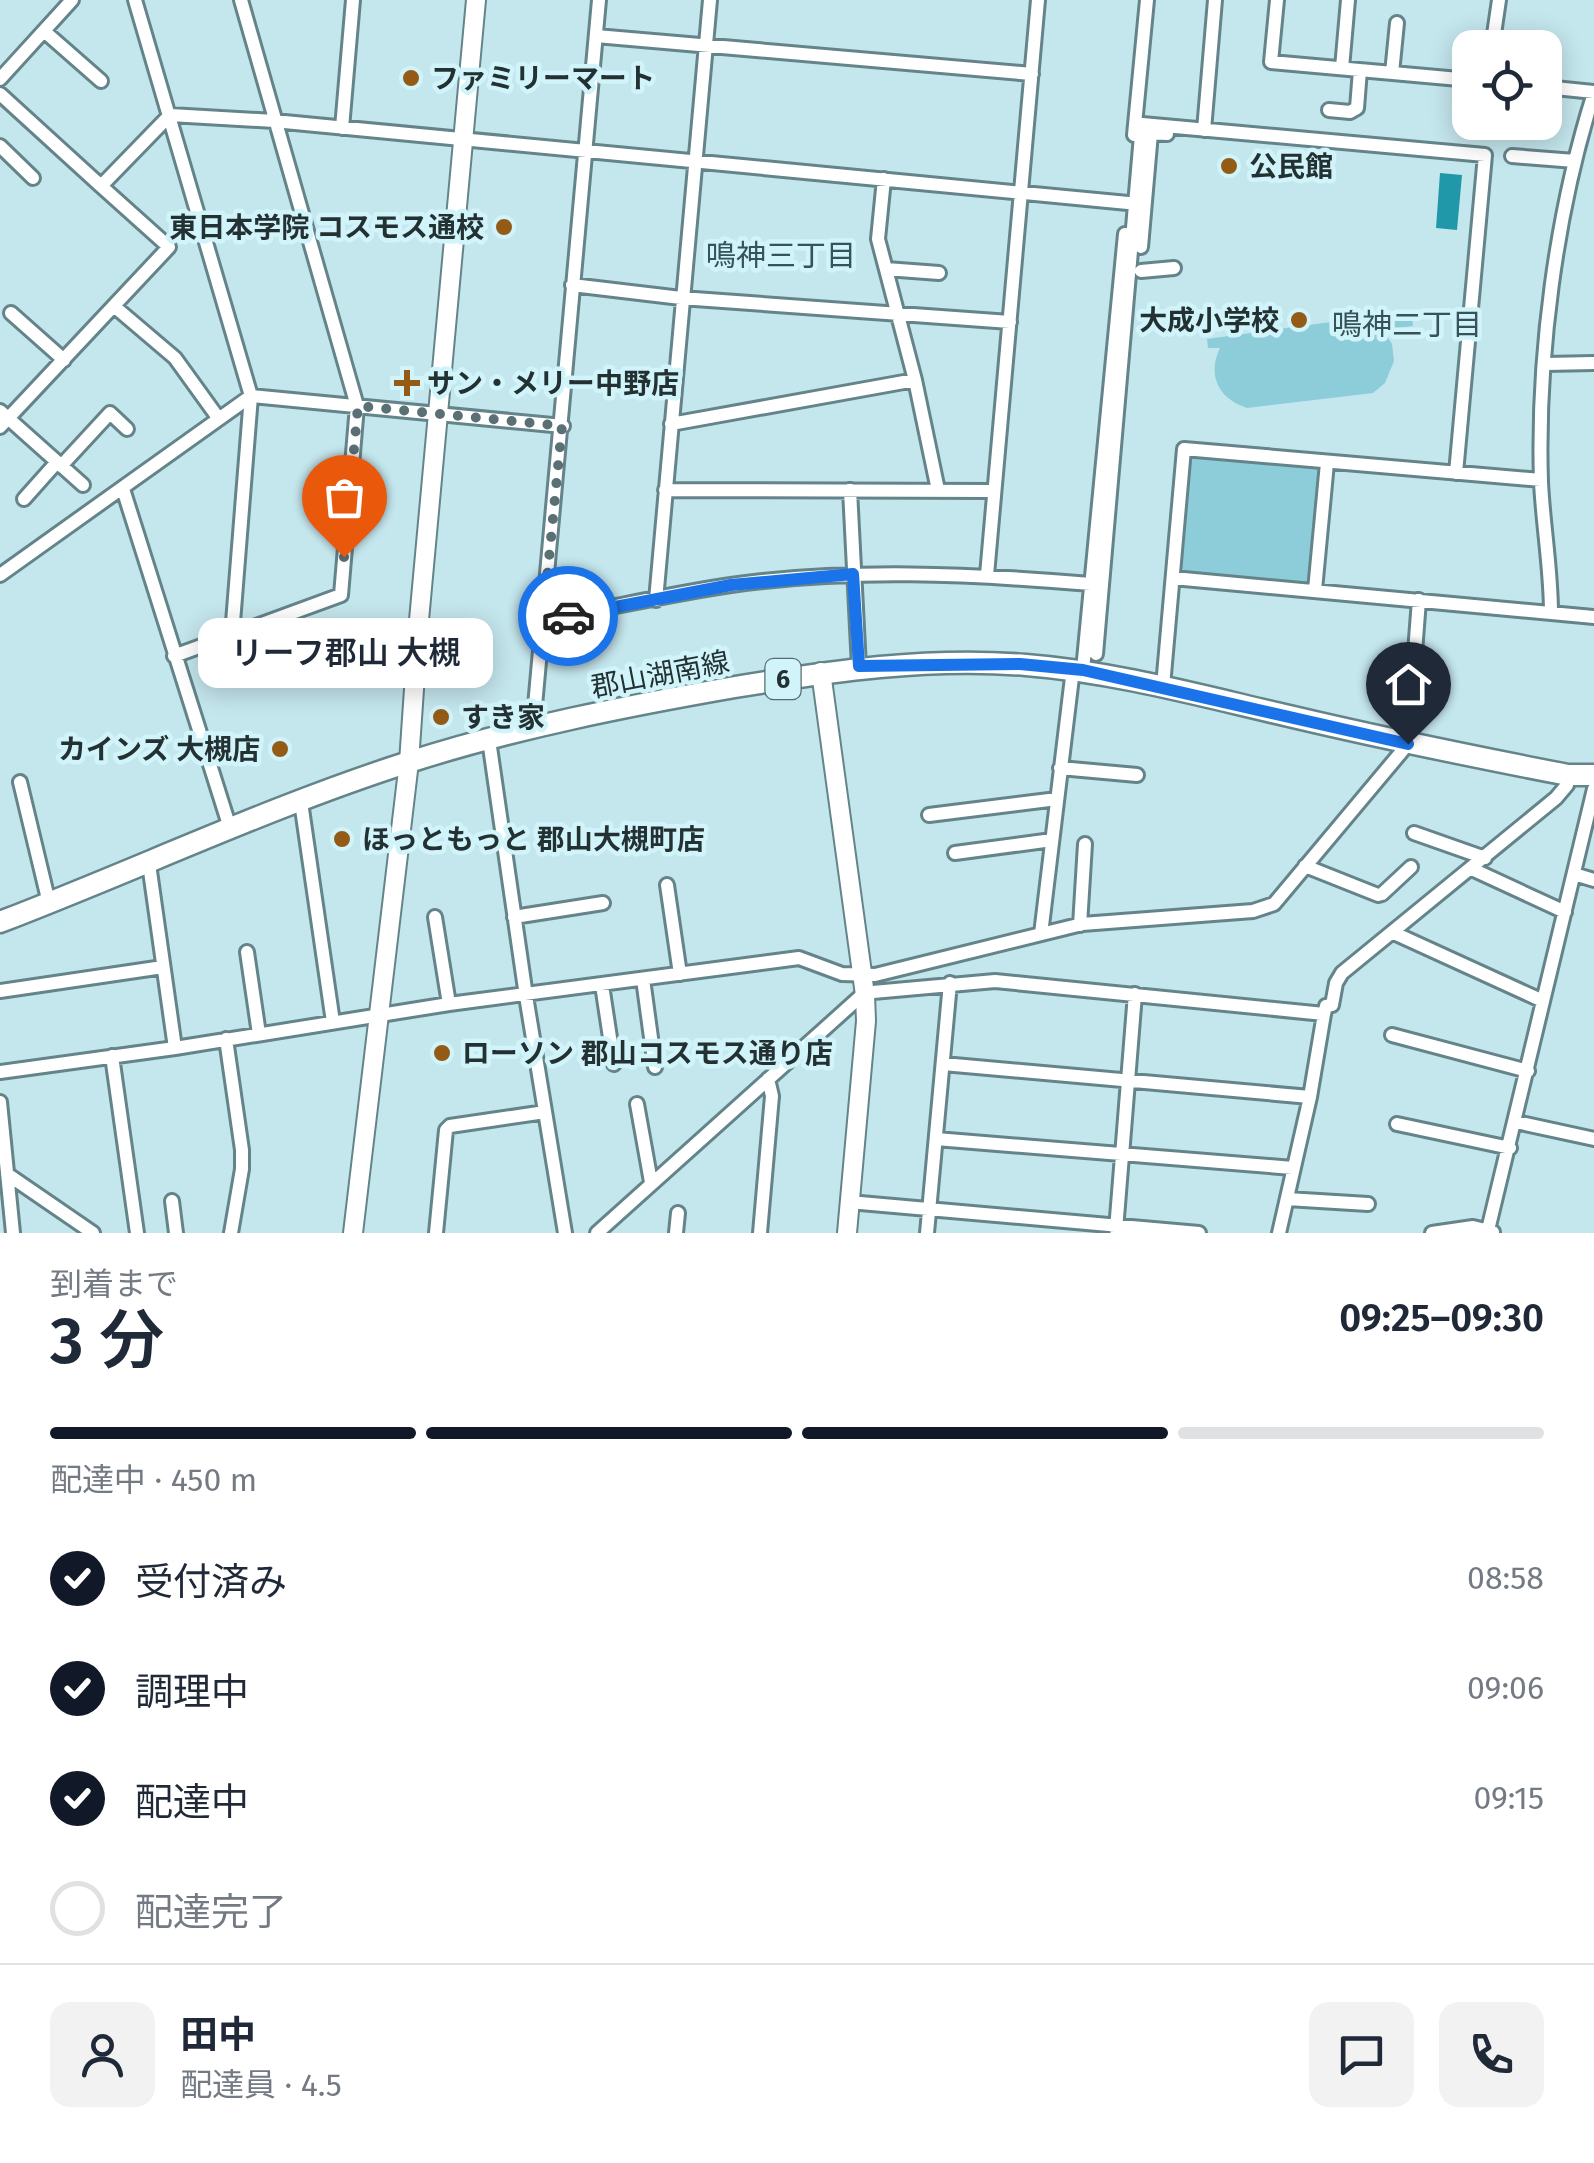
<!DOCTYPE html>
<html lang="ja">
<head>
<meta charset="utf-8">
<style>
  :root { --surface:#fff; --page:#f2f2f3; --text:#1f2937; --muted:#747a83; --line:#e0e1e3; --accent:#111827 }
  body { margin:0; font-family:"Fira Sans","Noto Sans JP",sans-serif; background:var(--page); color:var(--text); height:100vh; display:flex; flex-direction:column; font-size:38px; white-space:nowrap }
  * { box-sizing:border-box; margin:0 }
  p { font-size:32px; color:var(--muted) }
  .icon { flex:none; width:55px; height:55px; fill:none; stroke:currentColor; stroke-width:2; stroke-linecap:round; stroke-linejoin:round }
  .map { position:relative; height:1233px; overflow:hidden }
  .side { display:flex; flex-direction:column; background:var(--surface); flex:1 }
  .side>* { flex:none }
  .fabs { position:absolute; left:1452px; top:30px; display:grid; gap:20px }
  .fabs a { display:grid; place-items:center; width:110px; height:110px; border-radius:20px; background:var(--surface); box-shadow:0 5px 25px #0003; font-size:50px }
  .pin { position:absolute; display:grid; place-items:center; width:85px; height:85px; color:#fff; margin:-102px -42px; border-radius:50% 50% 50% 0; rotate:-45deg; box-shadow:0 0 10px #0007 }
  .pin .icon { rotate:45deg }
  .courier { position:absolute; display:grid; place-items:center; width:100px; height:100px; margin:-50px; border:8px solid #1a73e8; border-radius:50%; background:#fff; color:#222; box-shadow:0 2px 12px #0007 }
  .bubble { position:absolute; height:70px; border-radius:20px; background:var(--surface); box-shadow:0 5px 25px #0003; font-size:32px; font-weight:600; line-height:70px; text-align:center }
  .summary em { font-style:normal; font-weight:600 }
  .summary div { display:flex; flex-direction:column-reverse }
  .summary { display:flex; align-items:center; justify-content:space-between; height:170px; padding:0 50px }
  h1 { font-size:65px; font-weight:600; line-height:75px }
  .bar { display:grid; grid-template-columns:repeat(4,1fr); gap:15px 10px; align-content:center; height:120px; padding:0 50px }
  .bar i { height:12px; border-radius:8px; background:var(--line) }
  .bar .selected { background:var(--accent) }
  .bar p { grid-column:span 4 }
  .line { display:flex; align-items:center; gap:25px; padding:0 50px; border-top:2px solid var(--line) }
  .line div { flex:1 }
  .round { display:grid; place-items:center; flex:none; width:105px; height:105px; border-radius:20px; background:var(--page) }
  ol { padding:0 50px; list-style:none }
  li { display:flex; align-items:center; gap:30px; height:110px }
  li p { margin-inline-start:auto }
  li .icon { padding:10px; border-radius:50%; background:var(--accent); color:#fff; stroke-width:4 }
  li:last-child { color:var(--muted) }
  li i { width:55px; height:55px; border:5px solid var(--line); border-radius:50% }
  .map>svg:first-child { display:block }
</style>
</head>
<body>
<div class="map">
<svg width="1594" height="1233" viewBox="0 0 1594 1233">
  <rect width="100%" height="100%" fill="#c4e6ed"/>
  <path fill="#8dcdd9" d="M1412,317L1413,326L1383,330L1392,344L1394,361L1385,383L1373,393L1247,408C1218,399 1207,374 1220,348H1208L1207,339L1353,319L1367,321Z
    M1195,456L1316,468L1320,472L1311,580L1305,584L1186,573L1181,568L1191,461Z"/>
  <path fill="#2198a9" d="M1440,173L1462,175L1457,230L1436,228Z"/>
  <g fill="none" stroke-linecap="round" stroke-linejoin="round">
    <g stroke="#64848a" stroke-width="18">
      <path id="street" d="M135,0L251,396L232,635
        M1277,0L1271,62L1470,80
        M44,31L101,81
        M596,36L1032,74
        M1492,48L1499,0
        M1342,68L1348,0
        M1392,73L1397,23
        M0,79L72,0
        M1545,87L1594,92
        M0,94L101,186
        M1329,110L1350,112L1357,108L1360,70
        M342,128L353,0
        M1204,130L1215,0
        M1134,135L1147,0
        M0,146L33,178
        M1512,156L1575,161
        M884,179L878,239L915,380L938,490
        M1141,247L1151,133L1167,134
        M886,269L939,273
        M1141,271L1174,268
        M572,285L681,298L1010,322
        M115,307L175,358L219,419
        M11,313L64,360
        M1546,364L1594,363
        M0,411L83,485
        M671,424L915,380
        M0,427L169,247L101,186L170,115L274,121L1128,203
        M61,466L110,413L127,429
        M123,489L230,828
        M665,490L993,491
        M850,490L859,667
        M24,499L57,462
        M0,575L251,396L563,426
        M987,575L1038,0
        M1173,578L1594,617
        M1315,590L1327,463
        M656,600L710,0
        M1551,613C1551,569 1543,525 1541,482C1537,357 1556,212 1594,93
        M543,620C606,609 669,594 731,585C851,568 971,574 1091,584
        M1096,654L1142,124L1485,155L1456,473
        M174,656L341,595L357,406L241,0
        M1083,670L1125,234
        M1163,686L1184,449L1541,480
        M533,728L599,0
        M489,740L526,996L565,1233
        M1060,768L1137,775
        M20,782L49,903
        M301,802L333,1022
        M929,815L1057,799
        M1414,833L1485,858
        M955,853L1052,840
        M149,864L175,1048
        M1305,866L1378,895L1382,894L1411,867
        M1472,869L1565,912
        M1574,874L1594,880
        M667,885L680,974
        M435,917L449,1004
        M514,917L603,903
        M1080,925L1085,844
        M1394,933L1543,1001
        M1041,934L1073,669
        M247,952L259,1034
        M643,979L655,1067
        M602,985L614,1064
        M0,991L163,967
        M1392,1035L1528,1071
        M226,1039L242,1150V1169L231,1233
        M112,1056L137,1233
        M943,1064L1310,1097
        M0,1072L175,1048L449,1004L799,958L842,974L875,975L1082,924L1253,911L1274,904L1408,744L1419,600
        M0,1102L13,1233
        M637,1104L651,1182
        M1516,1122L1594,1139
        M1397,1124L1510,1148
        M936,1139L1293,1168
        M7,1174L93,1233
        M1287,1199L1368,1204
        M172,1201L176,1233
        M849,1202L1199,1233
        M1116,1230L1135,994
        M1488,1230L1594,789
        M436,1233L446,1130L450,1126L545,1112
        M597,1233L861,996L873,992L995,981L1324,1014L1326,1006L1332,1005L1336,983L1342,973L1556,798L1567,785L1568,775
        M676,1233L678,1213
        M760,1233L772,1096L768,1079
        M927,1233L950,983
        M1279,1233L1310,1097L1324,1014
        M1432,1233L1473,1227L1493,1232"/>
    </g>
    <g stroke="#64848a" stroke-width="22">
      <path id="secondary" d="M821,672L865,995L866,1021L847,1233
        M353,1233L409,762L418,631L476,0"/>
    </g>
    <g stroke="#64848a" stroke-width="25">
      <path id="primary" d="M0,922C136,870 271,806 409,762C515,728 626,706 735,687C832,671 927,657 1026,665C1115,672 1202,696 1289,716C1382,738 1475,757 1568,775H1594"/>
    </g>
    <use href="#street" stroke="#fff" stroke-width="12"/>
    <use href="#secondary" stroke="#fff" stroke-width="18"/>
    <use href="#primary" stroke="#fff" stroke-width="20"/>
  </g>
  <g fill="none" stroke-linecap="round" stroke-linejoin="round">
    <path stroke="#5b7074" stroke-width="10" stroke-dasharray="0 18" d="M344,557L358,406L562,426L543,620L568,616"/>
    <path stroke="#1a73e8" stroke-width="12" d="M568,616L731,585L853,574L859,666L1020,664L1083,670L1408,744"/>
  </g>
  <g fill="#935b15" stroke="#d1f4fa" stroke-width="4">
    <circle cx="411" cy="78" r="10"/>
    <circle cx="1229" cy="166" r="10"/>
    <circle cx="504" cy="227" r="10"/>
    <circle cx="1299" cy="320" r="10"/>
    <path d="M402 368h10v10h10v10h-10v10h-10v-10h-10v-10h10z"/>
    <circle cx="441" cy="717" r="10"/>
    <circle cx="280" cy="749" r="10"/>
    <circle cx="342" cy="839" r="10"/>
    <circle cx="442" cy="1053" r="10"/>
  </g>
  <g text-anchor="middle" stroke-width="9" stroke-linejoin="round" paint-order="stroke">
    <rect fill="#d1f4fa" stroke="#576c6f" stroke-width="2.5" x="765.5" y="659" width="35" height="40" rx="8"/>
    <g font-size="25" font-weight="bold" fill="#233133">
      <text x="783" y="688">6</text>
    </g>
    <g font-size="28" font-weight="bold" fill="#233133" stroke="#d1f4fa" text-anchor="start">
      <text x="431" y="88">ファミリーマート</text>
      <text x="1249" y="176">公民館</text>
      <text x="484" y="237" text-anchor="end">東日本学院 コスモス通校</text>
      <text x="1279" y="330" text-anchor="end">大成小学校</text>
      <text x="427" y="393">サン・メリー中野店</text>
      <text x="461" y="727">すき家</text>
      <text x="260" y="759" text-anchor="end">カインズ 大槻店</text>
      <text x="362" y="849">ほっともっと 郡山大槻町店</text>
      <text x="462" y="1063">ローソン 郡山コスモス通り店</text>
    </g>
    <g font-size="28" fill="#233133" stroke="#d1f4fa">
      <text transform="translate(660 674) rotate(-11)" y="10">郡山湖南線</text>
    </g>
    <g font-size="30" fill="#355358" stroke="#d1f4fa">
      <text x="781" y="266">鳴神三丁目</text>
      <text x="1407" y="335">鳴神二丁目</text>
    </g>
  </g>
</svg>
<div class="fabs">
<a><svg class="icon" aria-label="locate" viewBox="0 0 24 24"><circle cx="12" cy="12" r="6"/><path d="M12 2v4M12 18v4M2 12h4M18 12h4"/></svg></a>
</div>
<div class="pin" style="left:344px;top:557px;background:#ea580c"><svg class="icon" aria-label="bag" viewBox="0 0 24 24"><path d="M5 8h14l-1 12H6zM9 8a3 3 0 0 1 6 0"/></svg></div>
<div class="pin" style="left:1408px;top:744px;background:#1f2937"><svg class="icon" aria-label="home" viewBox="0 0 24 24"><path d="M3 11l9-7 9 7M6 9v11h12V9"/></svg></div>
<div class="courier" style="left:568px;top:616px"><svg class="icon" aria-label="car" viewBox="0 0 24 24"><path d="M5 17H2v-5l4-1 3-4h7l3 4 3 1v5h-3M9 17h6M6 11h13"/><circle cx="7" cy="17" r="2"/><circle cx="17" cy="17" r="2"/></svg></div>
<div class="bubble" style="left:198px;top:618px;width:295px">リーフ郡山 大槻</div>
</div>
<section class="side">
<div class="summary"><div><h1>3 分</h1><p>到着まで</p></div><em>09:25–09:30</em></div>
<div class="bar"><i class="selected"></i><i class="selected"></i><i class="selected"></i><i></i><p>配達中 · 450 m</p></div>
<ol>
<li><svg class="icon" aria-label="check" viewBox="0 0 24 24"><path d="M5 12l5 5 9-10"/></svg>受付済み<p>08:58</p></li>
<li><svg class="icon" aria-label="check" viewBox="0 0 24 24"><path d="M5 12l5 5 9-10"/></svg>調理中<p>09:06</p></li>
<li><svg class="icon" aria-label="check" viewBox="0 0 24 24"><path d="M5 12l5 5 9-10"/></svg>配達中<p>09:15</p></li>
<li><i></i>配達完了</li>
</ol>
<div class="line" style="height:180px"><a class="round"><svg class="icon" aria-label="person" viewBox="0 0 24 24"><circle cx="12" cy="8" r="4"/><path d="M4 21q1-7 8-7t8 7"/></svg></a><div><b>田中</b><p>配達員 · 4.5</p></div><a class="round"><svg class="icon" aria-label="chat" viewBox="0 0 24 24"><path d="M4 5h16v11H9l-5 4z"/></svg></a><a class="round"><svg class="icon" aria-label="phone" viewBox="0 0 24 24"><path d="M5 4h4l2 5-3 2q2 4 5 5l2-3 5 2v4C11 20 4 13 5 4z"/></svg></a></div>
</section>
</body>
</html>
